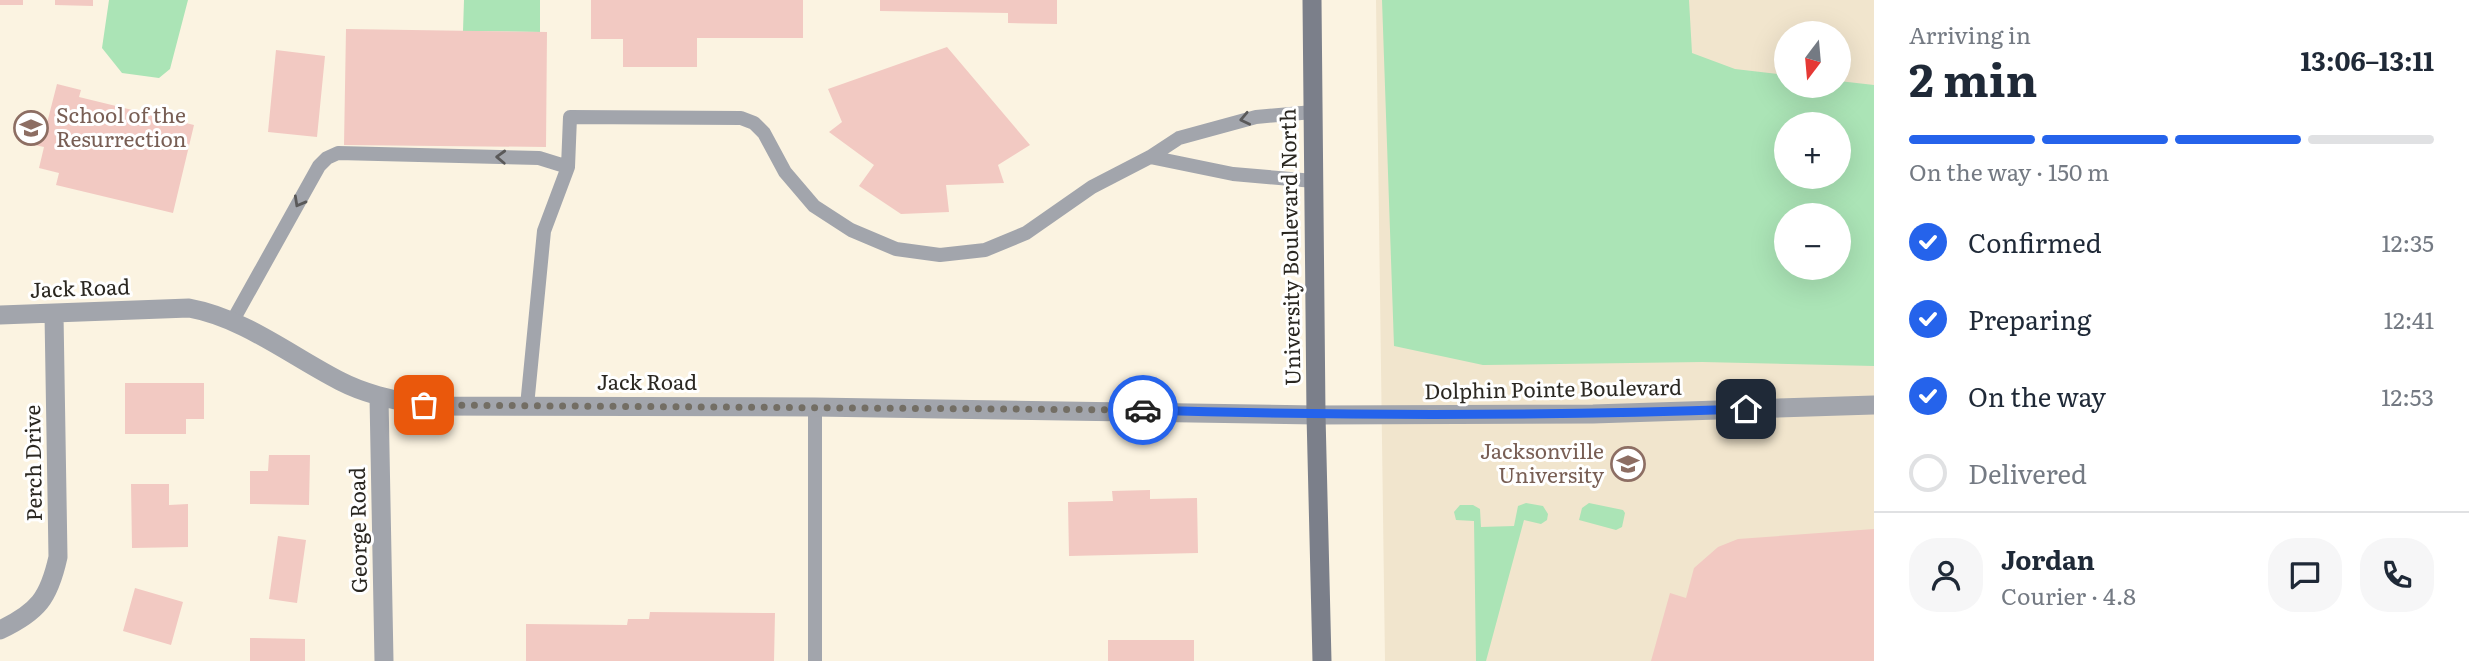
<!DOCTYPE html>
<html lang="en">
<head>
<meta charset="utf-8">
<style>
  :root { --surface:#fff; --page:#f6f6f7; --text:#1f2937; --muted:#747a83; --line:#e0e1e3; --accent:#2563eb }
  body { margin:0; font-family:Literata,serif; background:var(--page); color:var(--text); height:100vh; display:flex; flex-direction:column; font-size:26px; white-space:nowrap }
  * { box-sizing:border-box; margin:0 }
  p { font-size:23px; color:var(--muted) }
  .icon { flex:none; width:38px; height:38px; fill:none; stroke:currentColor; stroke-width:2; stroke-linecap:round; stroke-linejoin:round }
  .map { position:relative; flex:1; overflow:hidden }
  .drawer { display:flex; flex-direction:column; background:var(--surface); width:595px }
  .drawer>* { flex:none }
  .needle { width:46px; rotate:196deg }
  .buttons { position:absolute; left:1774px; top:21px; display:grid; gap:14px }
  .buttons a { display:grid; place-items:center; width:77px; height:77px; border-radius:50%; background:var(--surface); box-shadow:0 7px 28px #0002; font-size:35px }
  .pin { position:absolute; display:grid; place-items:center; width:60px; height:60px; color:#fff; margin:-30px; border-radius:14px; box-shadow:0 4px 10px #0006 }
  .courier { position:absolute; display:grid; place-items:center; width:70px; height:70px; margin:-35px; border:5px solid #2563eb; border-radius:50%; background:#fff; color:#222; box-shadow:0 2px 9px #0007 }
  .head em { font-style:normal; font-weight:700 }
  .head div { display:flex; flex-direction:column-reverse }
  .head { display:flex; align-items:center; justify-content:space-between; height:119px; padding:0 35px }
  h1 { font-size:46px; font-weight:700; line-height:52px }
  .bar { display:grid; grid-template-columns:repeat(4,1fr); gap:10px 7px; align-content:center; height:84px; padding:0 35px }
  .bar i { height:9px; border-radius:5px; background:var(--line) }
  .bar .active { background:var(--accent) }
  .bar p { grid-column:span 4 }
  .line { display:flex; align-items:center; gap:18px; padding:0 35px; border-top:2px solid var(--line) }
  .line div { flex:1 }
  .round { display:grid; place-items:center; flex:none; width:74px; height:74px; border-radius:28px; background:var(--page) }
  ol { padding:0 35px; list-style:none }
  li { display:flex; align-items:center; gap:21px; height:77px }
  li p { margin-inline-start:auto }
  li .icon { padding:7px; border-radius:50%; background:var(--accent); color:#fff; stroke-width:4 }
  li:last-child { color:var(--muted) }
  li i { width:38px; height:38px; border:4px solid var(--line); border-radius:50% }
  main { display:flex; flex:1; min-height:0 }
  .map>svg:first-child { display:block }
</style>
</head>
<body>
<main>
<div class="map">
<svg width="1874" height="661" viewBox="0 0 1874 661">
  <rect width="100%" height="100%" fill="#fbf3e1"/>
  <path fill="#f1e5cd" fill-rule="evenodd" d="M1376,0H1874V661H1385ZM1787,33H1839V86H1787ZM1787,124H1839V177H1787ZM1787,215H1839V268H1787Z"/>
  <path fill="#abe4b6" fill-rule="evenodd" d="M109,0H188L170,69L159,78L122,73L102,48Z
    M464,0H540V32L463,31Z
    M1382,0H1689L1692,53L1735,69L1787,75V86H1839V81L1874,85V366L1702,362L1483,365L1394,346ZM1839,124V177H1787V124ZM1839,215V268H1787V215Z
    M1526,503L1543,506L1548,514L1547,520L1541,524L1524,520L1486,661H1476L1474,521L1456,520L1454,512L1460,505H1473L1480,509L1481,527L1514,526L1518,506Z
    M1589,503L1623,510L1625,513L1622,527L1616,530L1579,520L1582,508Z"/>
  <path fill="#f2c9c2" d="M0,0H23V5H0Z
    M55,0H93V6L55,5Z
    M591,0H803V38H697V67H623V39H591Z
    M880,0H1057V24L1008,23V13L880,11Z
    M346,29L547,32L546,147L344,145Z
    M947,47L1030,145L998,165L1004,183L946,185L949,212L901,214L859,186L874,165L829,132L842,122L828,89Z
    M276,50L325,56L317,137L268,132Z
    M57,84L81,90L79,97L194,125L173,213L56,185L59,173L39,168L44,147L35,145L40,126L46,127Z
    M125,383H204V419H186V434H125Z
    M269,455H310L309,505L250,504V471H268Z
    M131,484H169V505L188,504V547L132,548Z
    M1150,490V499L1197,498L1198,553L1069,556L1068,502L1113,501L1112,491Z
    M1874,529V661H1651L1670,593L1686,598L1694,568L1718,547L1738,539Z
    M278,536L306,540L297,603L269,599Z
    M135,588L183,602L171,645L123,631Z
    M650,612L775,613L774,661H526V624L627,625L628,619H649Z
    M250,638L305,639V661H250Z
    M1108,640H1194V661H1108Z"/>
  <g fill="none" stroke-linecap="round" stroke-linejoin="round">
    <path stroke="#a2a5ac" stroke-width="14" d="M1150,157L1233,174L1314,181
      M232,322L319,166L327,158L338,153L539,158L568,167
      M527,406L544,231L568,167L570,117L741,118L754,123L764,133L785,172L814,206L851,230L896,249L940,255L985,250L1026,233L1092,187L1150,157L1179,138L1256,117L1313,112
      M815,661V407"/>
    <path stroke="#a2a5ac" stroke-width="19" d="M0,315L189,308C244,318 291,356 340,381C367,395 395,400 424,406L815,407L1316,415L1593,414L1874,405
      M379,397L384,661
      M0,630C38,612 49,598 58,557L54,314"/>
    <path stroke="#7b7f8a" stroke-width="19" d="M1312,0L1316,415L1322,661"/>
  </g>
  <defs><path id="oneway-chevron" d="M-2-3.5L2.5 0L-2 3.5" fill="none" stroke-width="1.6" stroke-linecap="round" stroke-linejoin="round" transform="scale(1.75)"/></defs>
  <g stroke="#5a5959">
    <use href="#oneway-chevron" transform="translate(1245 119) rotate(168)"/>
    <use href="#oneway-chevron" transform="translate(501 157) rotate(-178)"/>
    <use href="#oneway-chevron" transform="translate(299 202) rotate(119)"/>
  </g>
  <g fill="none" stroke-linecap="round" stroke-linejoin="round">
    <path stroke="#736e64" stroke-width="7" stroke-dasharray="0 12.6" d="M424,405L1143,410"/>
    <path stroke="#2563eb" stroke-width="9" d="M1143,410C1344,416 1545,416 1746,409"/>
  </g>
  <defs>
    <g id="school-ring" transform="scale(1.75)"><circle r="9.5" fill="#fff" stroke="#8d6e63" stroke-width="1.5"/><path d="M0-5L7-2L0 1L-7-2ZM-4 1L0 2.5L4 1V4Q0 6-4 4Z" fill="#8d6e63"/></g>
    <g id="university-ring" transform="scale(1.75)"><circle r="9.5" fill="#fff" stroke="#8d6e63" stroke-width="1.5"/><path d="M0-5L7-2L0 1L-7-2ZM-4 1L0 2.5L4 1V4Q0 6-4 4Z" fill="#8d6e63"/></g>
  </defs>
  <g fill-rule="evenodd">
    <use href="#school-ring" x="31" y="128"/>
    <use href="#university-ring" x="1628" y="464"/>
  </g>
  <g text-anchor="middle" stroke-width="6" stroke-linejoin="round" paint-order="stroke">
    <g font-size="21" fill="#785e54" stroke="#fff" text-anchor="start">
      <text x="56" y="123">School of the<tspan x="56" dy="24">Resurrection</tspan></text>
      <text x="1604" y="459" text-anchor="end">Jacksonville<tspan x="1604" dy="24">University</tspan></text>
    </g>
    <g font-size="21" fill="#2a2721" stroke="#fff">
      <text transform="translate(1291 247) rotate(-91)" y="7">University Boulevard North</text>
      <text transform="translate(80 289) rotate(-2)" y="7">Jack Road</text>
      <text x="647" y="390">Jack Road</text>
      <text transform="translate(1553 390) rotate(-1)" y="7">Dolphin Pointe Boulevard</text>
      <text transform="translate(34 463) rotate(-91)" y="7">Perch Drive</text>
      <text transform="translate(359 530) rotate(-91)" y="7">George Road</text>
    </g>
  </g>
</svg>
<div class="buttons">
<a><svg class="needle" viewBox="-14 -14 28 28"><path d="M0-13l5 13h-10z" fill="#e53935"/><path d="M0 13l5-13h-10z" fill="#747a83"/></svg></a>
<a>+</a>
<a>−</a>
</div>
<div class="pin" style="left:424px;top:405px;background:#ea580c"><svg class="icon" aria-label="bag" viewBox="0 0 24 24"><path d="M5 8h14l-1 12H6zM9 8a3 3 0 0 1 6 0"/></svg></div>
<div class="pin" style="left:1746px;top:409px;background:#1f2937"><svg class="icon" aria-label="home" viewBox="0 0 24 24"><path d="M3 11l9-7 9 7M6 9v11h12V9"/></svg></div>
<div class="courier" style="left:1143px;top:410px"><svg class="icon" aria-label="car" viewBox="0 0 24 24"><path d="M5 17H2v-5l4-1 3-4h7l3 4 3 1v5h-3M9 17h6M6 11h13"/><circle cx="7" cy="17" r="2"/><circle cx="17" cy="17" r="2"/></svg></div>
</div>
<section class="drawer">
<div class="head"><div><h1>2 min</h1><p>Arriving in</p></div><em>13:06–13:11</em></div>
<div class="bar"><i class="active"></i><i class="active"></i><i class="active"></i><i></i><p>On the way · 150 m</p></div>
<ol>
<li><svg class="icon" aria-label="check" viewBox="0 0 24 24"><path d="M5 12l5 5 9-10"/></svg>Confirmed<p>12:35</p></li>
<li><svg class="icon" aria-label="check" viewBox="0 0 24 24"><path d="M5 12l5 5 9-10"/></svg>Preparing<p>12:41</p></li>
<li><svg class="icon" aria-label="check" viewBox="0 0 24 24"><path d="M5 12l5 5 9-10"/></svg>On the way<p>12:53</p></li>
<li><i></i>Delivered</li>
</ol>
<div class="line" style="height:126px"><a class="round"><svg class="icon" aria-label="person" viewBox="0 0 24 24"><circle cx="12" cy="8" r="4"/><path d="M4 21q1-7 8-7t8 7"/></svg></a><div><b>Jordan</b><p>Courier · 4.8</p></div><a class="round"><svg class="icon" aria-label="chat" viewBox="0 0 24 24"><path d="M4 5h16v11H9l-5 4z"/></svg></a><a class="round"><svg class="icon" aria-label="phone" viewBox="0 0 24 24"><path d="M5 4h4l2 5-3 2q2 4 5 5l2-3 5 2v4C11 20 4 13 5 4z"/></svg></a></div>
</section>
</main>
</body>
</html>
